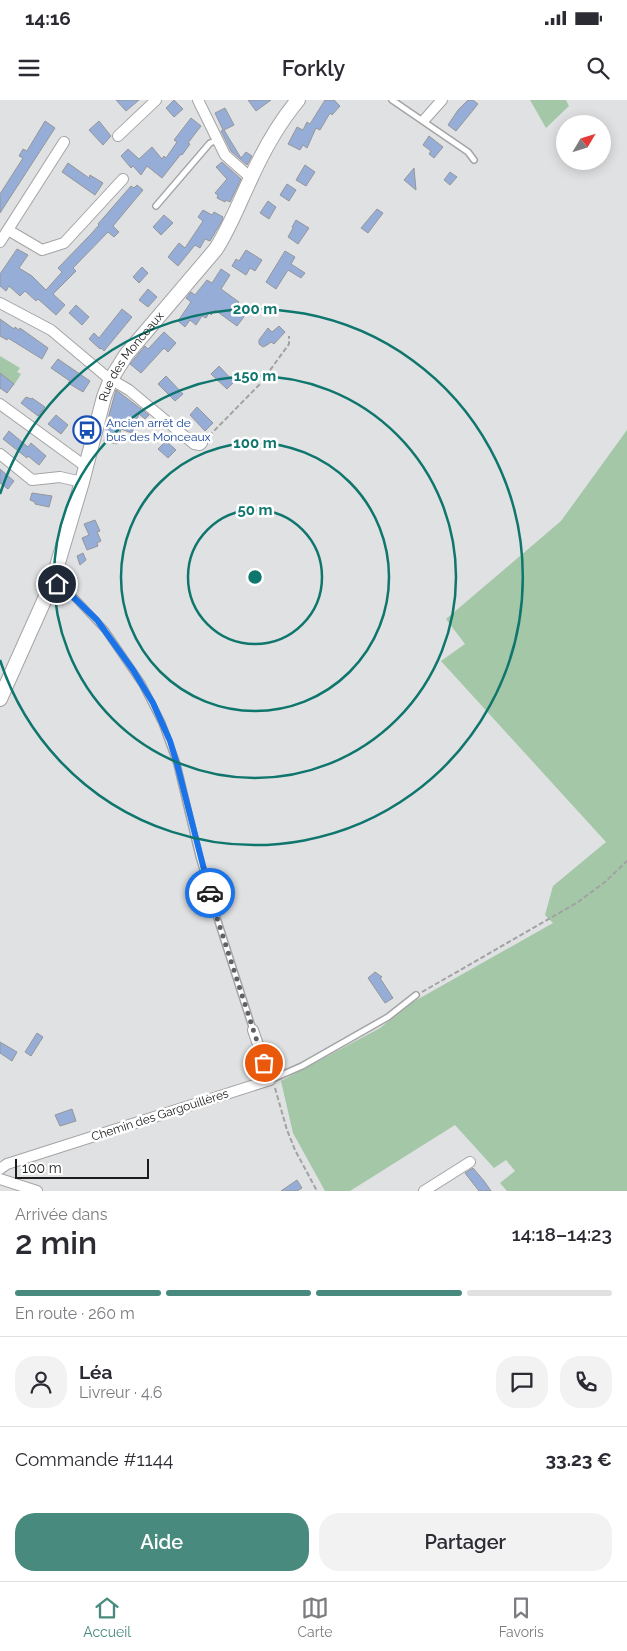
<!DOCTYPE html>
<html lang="fr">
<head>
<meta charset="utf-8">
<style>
  :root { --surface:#fff; --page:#f2f2f3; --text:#2b2b33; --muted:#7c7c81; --line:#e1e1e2; --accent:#488b7e }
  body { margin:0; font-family:Raleway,sans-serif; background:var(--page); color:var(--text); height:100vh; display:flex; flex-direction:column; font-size:19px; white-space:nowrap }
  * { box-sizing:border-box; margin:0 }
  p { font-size:16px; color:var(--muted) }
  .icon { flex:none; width:28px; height:28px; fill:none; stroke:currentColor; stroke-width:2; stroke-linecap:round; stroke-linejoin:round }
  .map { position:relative; height:1091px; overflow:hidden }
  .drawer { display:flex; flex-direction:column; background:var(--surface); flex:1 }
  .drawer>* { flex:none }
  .needle { width:32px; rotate:52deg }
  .fabs { position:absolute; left:556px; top:15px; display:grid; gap:10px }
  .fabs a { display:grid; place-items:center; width:55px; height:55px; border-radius:50%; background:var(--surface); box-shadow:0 2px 12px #0003; font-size:25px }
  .scale { position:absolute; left:15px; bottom:12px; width:134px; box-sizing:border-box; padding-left:5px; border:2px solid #1c1c1d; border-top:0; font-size:14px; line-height:18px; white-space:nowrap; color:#1c1c1d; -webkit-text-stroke:4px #fff; paint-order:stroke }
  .pin { position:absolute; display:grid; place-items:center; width:42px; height:42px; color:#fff; margin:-21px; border:2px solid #fff; border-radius:50%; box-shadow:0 1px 5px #0007 }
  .courier { position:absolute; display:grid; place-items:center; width:50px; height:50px; margin:-25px; border:4px solid #1a73e8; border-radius:50%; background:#fff; color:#222; box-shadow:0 1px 6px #0007 }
  .overview em { font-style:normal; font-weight:600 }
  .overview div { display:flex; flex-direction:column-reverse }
  .overview { display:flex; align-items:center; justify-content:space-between; height:85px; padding:0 15px }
  h1 { font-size:32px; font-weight:600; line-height:38px }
  .bar { display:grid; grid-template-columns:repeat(4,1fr); gap:8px 5px; align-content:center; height:60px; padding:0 15px }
  .bar i { height:6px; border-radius:4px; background:var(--line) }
  .bar .on { background:var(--accent) }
  .bar p { grid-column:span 4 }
  .line { display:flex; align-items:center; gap:12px; padding:0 15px; border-top:1px solid var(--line) }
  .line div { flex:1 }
  .round { display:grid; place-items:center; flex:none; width:52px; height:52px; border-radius:20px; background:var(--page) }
  .cta { display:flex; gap:10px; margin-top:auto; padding:10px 15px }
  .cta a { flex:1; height:58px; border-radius:20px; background:var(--accent); color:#fff; font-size:20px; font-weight:600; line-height:58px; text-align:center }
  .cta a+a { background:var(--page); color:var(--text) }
  .status { display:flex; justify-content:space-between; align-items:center; height:35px; padding:0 25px; background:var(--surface); direction:ltr }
  .status svg { height:14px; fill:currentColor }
  header { display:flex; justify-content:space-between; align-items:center; height:65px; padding:0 15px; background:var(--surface); font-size:22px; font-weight:600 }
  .tab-bar { display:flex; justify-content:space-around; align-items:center; height:70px; border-top:1px solid var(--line); background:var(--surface); font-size:14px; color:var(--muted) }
  .tab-bar a { display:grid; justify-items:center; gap:2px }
  .tab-bar .on { color:var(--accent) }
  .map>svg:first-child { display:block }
</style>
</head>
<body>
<div class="status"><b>14:16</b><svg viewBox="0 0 49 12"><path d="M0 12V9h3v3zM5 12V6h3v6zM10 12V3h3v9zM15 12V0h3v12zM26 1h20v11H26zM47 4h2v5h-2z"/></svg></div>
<header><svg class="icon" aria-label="menu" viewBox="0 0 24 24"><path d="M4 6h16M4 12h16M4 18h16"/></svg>Forkly<svg class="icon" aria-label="search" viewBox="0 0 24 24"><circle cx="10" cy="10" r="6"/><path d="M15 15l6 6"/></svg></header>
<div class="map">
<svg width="627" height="1091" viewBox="0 0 627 1091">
  <rect width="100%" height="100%" fill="#e0e1e2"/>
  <path fill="#a3c7a7" d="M530,0H566L569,6L546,28Z
    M0,256L20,268L17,272L21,274L14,285L0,275Z
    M627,330V1091H507L500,1083L515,1071L506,1060L494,1068L455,1025L350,1091H325L293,1033L281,981L380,928L413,902L553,823L545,815L553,786L606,742L441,561L465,544L446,519L561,421Z"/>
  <path fill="#96aed7" stroke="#969698" d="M116,0H139L126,11Z
    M174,0L183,9L174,17L166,8Z
    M248,0H271L256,11Z
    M325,0H334L340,6L332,15L330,13L320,30L316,28L307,48L303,45L300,50L288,44L297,27L303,30L307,22L310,24Z
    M468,0H473L478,4L456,31L448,25L458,10Z
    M225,8L234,25L224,30L241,58L246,52L252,56L247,65L231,51L221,31L223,30L215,13Z
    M191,18L201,26L188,43L190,44L182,55L181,54L162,78L147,66L141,75L133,66L131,68L121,56L128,49L139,59L152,47L162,59L164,56L166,58L177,42L174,40Z
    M45,21L55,28L0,113V94L23,58L19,56L23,49L27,51Z
    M99,21L111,36L103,45L89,30Z
    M429,36L443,47L434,58L429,54L431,51L423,45Z
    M222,62L241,79L230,102L226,100L225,102L217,98L218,95L215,93L227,79L216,67Z
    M68,63L89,78L90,75L103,83L95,95L62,72Z
    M305,65L315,72L306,86L296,80Z
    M414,68L416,90L404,80Z
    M450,72L457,77L450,85L444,80Z
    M287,84L296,90L289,101L280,95Z
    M137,85L143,90L113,126L119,132L114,137L108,132L73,168L76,171L53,194L65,205L56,215L38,199L36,201L25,191L20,196L9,186L6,191L0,186V174L17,149L28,155L19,168L32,176L46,190L62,172L58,168L91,134L99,125L98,124L131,86L134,88Z
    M268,101L276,107L269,119L260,113Z
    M377,109L383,113L368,133L361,128Z
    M203,110L212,115L214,112L223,117L222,121L210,141L205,139L200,148L195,145L178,166L168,157L179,143L185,148L203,121L198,117Z
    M164,115L173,123L161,135L153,127Z
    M296,120L309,128L298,144L288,137L293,128L292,127Z
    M246,150L262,160L255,171L250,168L246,175L232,166L236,159L239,161Z
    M285,151L295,157L291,164L305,173L301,178L288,170L276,189L266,182Z
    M142,167L148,173L139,183L133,177Z
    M221,169L230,175L221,189L239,202L236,205L246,214L237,226L215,210L211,215L209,213L206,218L202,216L196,225L190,220L185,227L178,221L191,202L186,198L191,192L195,195L207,180L212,183Z
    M148,189L157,197L148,207L139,200Z
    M76,205L89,217L82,225L69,213Z
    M122,209L132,217L104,251L101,248L100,249L89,239L94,233L99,238Z
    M0,219L14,229L15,227L19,230L20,228L48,248L42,259L8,238L7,240L0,236Z
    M279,226L285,232L274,244L271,242L267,245L263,247L259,244V240L268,228L272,232Z
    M164,232L176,243L168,252L164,248L141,273L130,264L145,246L148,249Z
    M58,259L90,281L83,292L68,283L70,281L51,268Z
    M219,266L234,282L227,289L211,274Z
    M0,273L14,284L7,293L0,288Z
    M166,276L183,294L175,301L158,284Z
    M116,290L149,315L145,319L139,314L132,333L121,329L117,344L104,341L107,330L105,329Z
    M26,297L31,299L32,298L45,307L38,316L21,303Z
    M197,307L213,323L205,331L190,315Z
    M56,315L68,325L61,334L48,324Z
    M9,331L28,347L31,343L46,356L39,365L28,356L27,358L3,339Z
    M166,341L176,350L168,358L158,349Z
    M0,369L14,381L8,389L0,383Z
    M32,393L52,396L49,407L35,404V402L30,400Z
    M95,420L100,431L97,432L101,441L97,443L98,446L87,450L82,438L89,435L84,424Z
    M83,453L86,460L80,465L77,456Z
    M375,872L382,877L380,878L393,898L385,903L368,878Z
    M37,933L43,937L31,956L25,952Z
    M0,942L17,952L12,961L0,953Z
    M72,1009L76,1021L60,1026L55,1015Z
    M473,1068L484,1081L491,1091H479L465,1073Z
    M297,1080L302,1088L297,1091H281Z"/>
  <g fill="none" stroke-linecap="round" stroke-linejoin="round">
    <g stroke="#a4a4a6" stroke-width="8">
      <path id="service" d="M392,0L468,52L474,60
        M156,106L210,43L218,40
        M54,483L74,497L105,530L142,584L162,623L177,664L199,756L217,818L253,930
        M270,980L302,966L388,917L416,895"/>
    </g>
    <g stroke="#a4a4a6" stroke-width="12">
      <path id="minor" d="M198,0L225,55L251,78
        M425,19L442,0
        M118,36L156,0
        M8,130L42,150L64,143L123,79
        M0,142L64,42
        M0,203L51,230L107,277L129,290L194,344L200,345L202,343
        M0,304L85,366
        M0,354L32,380L60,377L82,382
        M0,1069L7,1064L270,980L253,930
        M0,1079L37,1091
        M424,1091L470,1062"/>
    </g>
    <g stroke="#a4a4a6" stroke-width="16">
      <g id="secondary">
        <path id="s1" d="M0,599L52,483L82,382L104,297L111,279L126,255L216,149C230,127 239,103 250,80C263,51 278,24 298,0"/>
      </g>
    </g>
    <path stroke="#a2a2a3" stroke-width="2" stroke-dasharray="5 2.5" stroke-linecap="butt" d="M209,336L260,284L289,244V236
      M422,892L578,802L605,782L627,761
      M275,988L287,1030L295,1050L317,1091"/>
    <use href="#service" stroke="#fff" stroke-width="5"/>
    <use href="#minor" stroke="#fff" stroke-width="10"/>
    <use href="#secondary" stroke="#fff" stroke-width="14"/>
  </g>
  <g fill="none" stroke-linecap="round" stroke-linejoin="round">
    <path stroke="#616162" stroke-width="5" stroke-dasharray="0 9" d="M210,793L217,818L264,963"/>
    <path stroke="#1a73e8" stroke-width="6" d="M57,484L68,492L97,520L133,570L153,603L170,641L177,664L210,793"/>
  </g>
  <g fill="none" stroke="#0f766e" stroke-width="2.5">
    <circle cx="255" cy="477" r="67"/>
    <circle cx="255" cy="477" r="134"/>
    <circle cx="255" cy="477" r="201"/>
    <path d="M0 394A268 268 0 1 1 0 560"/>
  </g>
  <defs>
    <g id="bus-ring" transform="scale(1.4375)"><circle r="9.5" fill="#fff" stroke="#1a4fb4" stroke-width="1.5"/><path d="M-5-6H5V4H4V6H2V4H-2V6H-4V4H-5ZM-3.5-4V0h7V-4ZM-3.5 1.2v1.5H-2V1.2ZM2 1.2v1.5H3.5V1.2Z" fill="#1a4fb4"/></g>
  </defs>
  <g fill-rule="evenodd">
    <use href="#bus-ring" x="87" y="330"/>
  </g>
  <g text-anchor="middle" stroke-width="5" stroke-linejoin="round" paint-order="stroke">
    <g font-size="12" fill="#1c1c1d" stroke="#fff">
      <text dy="4" stroke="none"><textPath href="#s1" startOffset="369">Rue des Monceaux</textPath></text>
      <text transform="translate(160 1015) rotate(-18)" y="4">Chemin des Gargouillères</text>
    </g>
    <g font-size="12" fill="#164399" stroke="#fff" text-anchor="start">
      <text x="106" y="327">Ancien arrêt de<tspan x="106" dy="14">bus des Monceaux</tspan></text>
    </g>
  </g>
  <circle cx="255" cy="477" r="8" fill="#0f766e" stroke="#fff" stroke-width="2.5"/>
  <g font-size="15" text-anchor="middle" font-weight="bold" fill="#0f766e" stroke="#fff" stroke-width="5" stroke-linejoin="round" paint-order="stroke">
    <text x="255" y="214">200 m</text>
    <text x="255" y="281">150 m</text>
    <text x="255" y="348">100 m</text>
    <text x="255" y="415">50 m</text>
  </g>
</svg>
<div class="fabs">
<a><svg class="needle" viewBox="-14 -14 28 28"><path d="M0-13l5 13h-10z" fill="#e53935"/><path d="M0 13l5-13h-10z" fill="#7c7c81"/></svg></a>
</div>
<div class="scale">100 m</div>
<div class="pin" style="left:264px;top:963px;background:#ea580c"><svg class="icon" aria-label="bag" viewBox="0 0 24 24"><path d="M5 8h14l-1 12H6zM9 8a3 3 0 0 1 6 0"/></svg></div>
<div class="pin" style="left:57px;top:484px;background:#1f2937"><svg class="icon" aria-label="home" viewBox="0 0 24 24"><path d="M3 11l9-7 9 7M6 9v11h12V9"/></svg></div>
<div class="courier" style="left:210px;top:793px"><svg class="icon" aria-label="car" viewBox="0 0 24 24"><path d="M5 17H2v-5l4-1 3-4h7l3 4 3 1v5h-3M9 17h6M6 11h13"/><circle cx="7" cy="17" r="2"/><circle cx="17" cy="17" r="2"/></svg></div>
</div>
<section class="drawer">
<div class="overview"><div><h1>2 min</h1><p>Arrivée dans</p></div><em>14:18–14:23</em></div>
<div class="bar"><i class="on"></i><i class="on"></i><i class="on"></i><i></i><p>En route · 260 m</p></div>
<div class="line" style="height:90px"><a class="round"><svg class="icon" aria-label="person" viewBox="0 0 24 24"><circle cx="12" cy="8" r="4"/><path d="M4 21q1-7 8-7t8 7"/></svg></a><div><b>Léa</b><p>Livreur · 4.6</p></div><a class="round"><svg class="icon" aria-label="chat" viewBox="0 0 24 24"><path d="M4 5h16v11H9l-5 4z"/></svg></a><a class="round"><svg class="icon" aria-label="phone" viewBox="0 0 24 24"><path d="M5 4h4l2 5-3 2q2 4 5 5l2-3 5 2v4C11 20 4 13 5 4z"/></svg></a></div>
<div class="line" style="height:65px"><div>Commande #1144</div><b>33.23 €</b></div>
<div class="cta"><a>Aide</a><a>Partager</a></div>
</section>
<nav class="tab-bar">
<a class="on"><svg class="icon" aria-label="home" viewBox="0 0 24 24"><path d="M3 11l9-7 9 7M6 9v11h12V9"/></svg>Accueil</a>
<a><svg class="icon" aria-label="map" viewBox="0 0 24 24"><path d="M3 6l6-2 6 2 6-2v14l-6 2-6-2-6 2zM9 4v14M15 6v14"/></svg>Carte</a>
<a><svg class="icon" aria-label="saved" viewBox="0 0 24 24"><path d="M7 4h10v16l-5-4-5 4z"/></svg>Favoris</a>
</nav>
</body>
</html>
